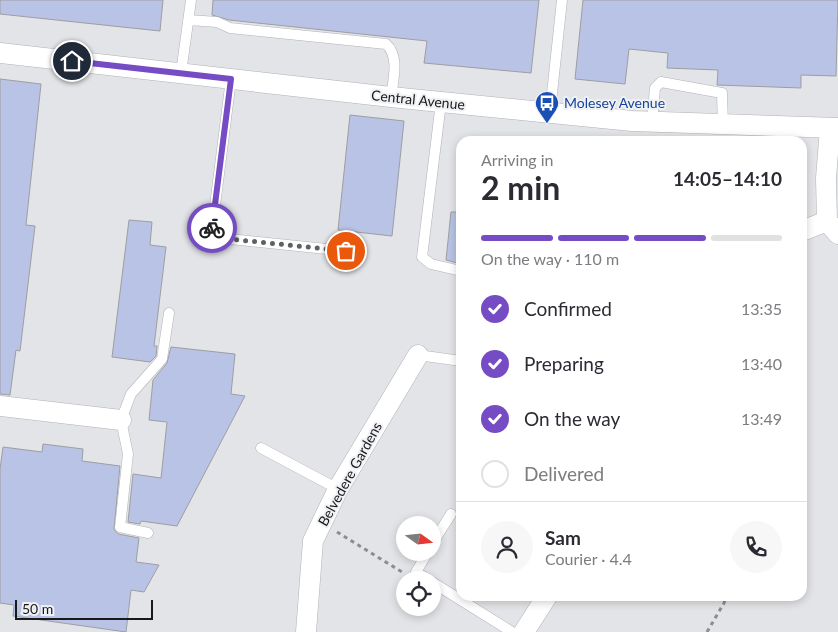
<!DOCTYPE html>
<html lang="en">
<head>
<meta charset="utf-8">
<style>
  :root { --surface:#fff; --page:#f7f7f7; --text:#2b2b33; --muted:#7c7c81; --line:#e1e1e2; --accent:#764cc5 }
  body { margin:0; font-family:Lato,sans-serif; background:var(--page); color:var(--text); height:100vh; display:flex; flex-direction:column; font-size:19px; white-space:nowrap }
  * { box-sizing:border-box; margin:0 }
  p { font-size:16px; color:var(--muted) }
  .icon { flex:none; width:28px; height:28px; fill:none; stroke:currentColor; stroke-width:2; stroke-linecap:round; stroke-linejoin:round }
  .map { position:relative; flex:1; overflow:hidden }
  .drawer { position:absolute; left:456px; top:136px; width:351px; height:465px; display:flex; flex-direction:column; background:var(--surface); border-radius:15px; box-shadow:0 2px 8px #0003 }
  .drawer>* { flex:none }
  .needle { width:32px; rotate:105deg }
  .controls { position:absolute; left:396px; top:516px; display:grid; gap:10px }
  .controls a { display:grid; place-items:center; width:45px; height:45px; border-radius:50%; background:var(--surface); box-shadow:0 2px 8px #0003; font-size:25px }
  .scale { position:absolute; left:15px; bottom:12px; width:138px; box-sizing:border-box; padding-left:5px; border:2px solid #18191a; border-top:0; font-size:14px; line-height:18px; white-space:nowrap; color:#18191a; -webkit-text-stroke:4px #f0f1f4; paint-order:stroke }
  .pin { position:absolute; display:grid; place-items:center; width:42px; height:42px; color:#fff; margin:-21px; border:2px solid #fff; border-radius:50%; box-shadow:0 1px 5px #0007 }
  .courier { position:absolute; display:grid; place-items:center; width:50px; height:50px; margin:-25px; border:4px solid #764cc5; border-radius:50%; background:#fff; color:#222; box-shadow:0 1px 6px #0007 }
  .summary em { font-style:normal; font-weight:700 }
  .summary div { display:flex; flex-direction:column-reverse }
  .summary { display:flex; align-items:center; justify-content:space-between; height:85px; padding:0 25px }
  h1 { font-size:32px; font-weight:700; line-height:38px }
  .bar { display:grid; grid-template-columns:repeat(4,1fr); gap:8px 5px; align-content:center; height:60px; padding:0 25px }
  .bar i { height:6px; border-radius:4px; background:var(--line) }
  .bar .on { background:var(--accent) }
  .bar p { grid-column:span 4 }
  .line { display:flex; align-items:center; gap:12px; padding:0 25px; border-top:1px solid var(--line) }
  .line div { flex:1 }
  .round { display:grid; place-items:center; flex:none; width:52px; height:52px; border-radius:26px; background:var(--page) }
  ol { padding:0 25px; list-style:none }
  li { display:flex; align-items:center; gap:15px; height:55px }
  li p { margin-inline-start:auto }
  li .icon { padding:5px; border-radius:50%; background:var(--accent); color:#fff; stroke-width:4 }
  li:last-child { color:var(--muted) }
  li i { width:28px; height:28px; border:2px solid var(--line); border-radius:50% }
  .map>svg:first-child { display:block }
</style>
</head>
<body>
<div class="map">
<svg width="838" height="632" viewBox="0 0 838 632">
  <rect width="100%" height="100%" fill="#e3e4e7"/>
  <path fill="#b9c3e6" stroke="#9d9ea1" d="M0,0H163L160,31L0,14Z
    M213,0H539L531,73L424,63L427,41L229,20L212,15Z
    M583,0H838L836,76L801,75V88L717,85L718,70L667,68L668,53L629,49L625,84L575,79Z
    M0,79L41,84L26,225L35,226L20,351L16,350L10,395L0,394Z
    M350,115L404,121L392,236L338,230Z
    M451,212H461V264L446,260Z
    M129,220L152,222L150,245L166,247L154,346H157L156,356L150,362L112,357Z
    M171,347L235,354L231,394L245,396L177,526L141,521L140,524L128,522L133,474L161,478L167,422L149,420L153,380L167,363Z
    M43,444L83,449L82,461L120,466L114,529L118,534L139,538L136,562L159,565L144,592L131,590L126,632L13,616L14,605L0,603V469L3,447L42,452Z"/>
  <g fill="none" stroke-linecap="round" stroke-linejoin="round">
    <g stroke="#b1b2b6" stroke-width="11">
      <path id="lane" d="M189,20L217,22L230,28L386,44C400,56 393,81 391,97
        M181,73L191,0
        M231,79L211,237L346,251
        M441,102L422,257L431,264L461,271
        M550,112L562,0
        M652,123L655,88L661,82L722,93L723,126
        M418,355L461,361
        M261,448L338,489
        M148,533L120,527L128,454L121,420L131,394L162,359L169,313
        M432,544L451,514
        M428,552L416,572L429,580
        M432,582L512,632"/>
    </g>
    <g stroke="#b1b2b6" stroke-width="21">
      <path id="street" d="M0,53L391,97L632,121L838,128
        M830,128L826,178L827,221L838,234
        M802,231L827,221
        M0,406L121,420
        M306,632L313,541L338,489L418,355
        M524,632L547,596"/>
    </g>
    <path stroke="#8c8d8f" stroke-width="3" stroke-dasharray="4 4" stroke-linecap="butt" d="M337,532L402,572
      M707,632L724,603L726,596"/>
    <use href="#lane" stroke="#fff" stroke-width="10"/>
    <use href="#street" stroke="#fff" stroke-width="20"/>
  </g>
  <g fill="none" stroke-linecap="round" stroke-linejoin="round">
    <path stroke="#5f6062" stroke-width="5" stroke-dasharray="0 9" d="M212,228L210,237L346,251"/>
    <path stroke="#764cc5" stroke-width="6" d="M72,61L231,79L212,228"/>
  </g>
  <defs>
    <g id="bus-pin" transform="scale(1.25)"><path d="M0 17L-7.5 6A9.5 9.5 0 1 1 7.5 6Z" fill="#1a4fb4" stroke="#f0f1f4"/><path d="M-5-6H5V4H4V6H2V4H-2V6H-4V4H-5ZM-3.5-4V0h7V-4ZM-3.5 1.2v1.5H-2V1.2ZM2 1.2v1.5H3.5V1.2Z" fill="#fff"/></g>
  </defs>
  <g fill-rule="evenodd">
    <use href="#bus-pin" x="547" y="103"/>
  </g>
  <g text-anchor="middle" stroke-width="4" stroke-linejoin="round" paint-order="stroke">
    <g font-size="14" fill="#18191a" stroke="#f0f1f4">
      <text transform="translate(418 100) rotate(6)" y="5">Central Avenue</text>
      <text transform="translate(350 474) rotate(-61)" y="5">Belvedere Gardens</text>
    </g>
    <g font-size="14" fill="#164399" stroke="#f0f1f4" text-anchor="start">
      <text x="564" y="108">Molesey Avenue</text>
    </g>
  </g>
</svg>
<div class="controls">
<a><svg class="needle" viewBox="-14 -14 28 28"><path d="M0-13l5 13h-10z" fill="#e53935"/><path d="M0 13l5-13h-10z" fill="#7c7c81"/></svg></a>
<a><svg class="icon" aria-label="locate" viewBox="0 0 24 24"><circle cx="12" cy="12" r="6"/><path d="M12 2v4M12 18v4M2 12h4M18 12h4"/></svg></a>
</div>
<div class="scale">50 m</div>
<div class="pin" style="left:346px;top:251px;background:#ea580c"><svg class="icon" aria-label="bag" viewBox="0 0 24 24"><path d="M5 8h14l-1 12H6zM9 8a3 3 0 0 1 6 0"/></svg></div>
<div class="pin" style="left:72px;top:61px;background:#1f2937"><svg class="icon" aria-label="home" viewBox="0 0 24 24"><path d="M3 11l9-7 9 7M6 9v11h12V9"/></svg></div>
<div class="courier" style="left:212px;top:228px"><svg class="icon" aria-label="bike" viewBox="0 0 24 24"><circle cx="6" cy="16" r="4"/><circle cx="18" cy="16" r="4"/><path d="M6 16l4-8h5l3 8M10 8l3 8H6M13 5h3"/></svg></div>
<section class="drawer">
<div class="summary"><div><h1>2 min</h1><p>Arriving in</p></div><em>14:05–14:10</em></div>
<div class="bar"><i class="on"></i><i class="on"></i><i class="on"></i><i></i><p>On the way · 110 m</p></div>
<ol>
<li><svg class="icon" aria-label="check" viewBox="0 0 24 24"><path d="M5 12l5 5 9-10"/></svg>Confirmed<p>13:35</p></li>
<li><svg class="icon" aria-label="check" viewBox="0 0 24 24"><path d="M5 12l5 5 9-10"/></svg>Preparing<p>13:40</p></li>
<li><svg class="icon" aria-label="check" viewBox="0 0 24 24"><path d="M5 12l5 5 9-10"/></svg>On the way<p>13:49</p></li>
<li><i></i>Delivered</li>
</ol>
<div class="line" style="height:90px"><a class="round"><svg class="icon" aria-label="person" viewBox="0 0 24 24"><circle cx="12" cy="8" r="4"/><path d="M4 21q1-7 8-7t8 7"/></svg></a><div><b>Sam</b><p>Courier · 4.4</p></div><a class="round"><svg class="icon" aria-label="phone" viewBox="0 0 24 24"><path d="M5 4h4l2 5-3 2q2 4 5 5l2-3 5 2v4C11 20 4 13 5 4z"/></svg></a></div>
</section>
</div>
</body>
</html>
